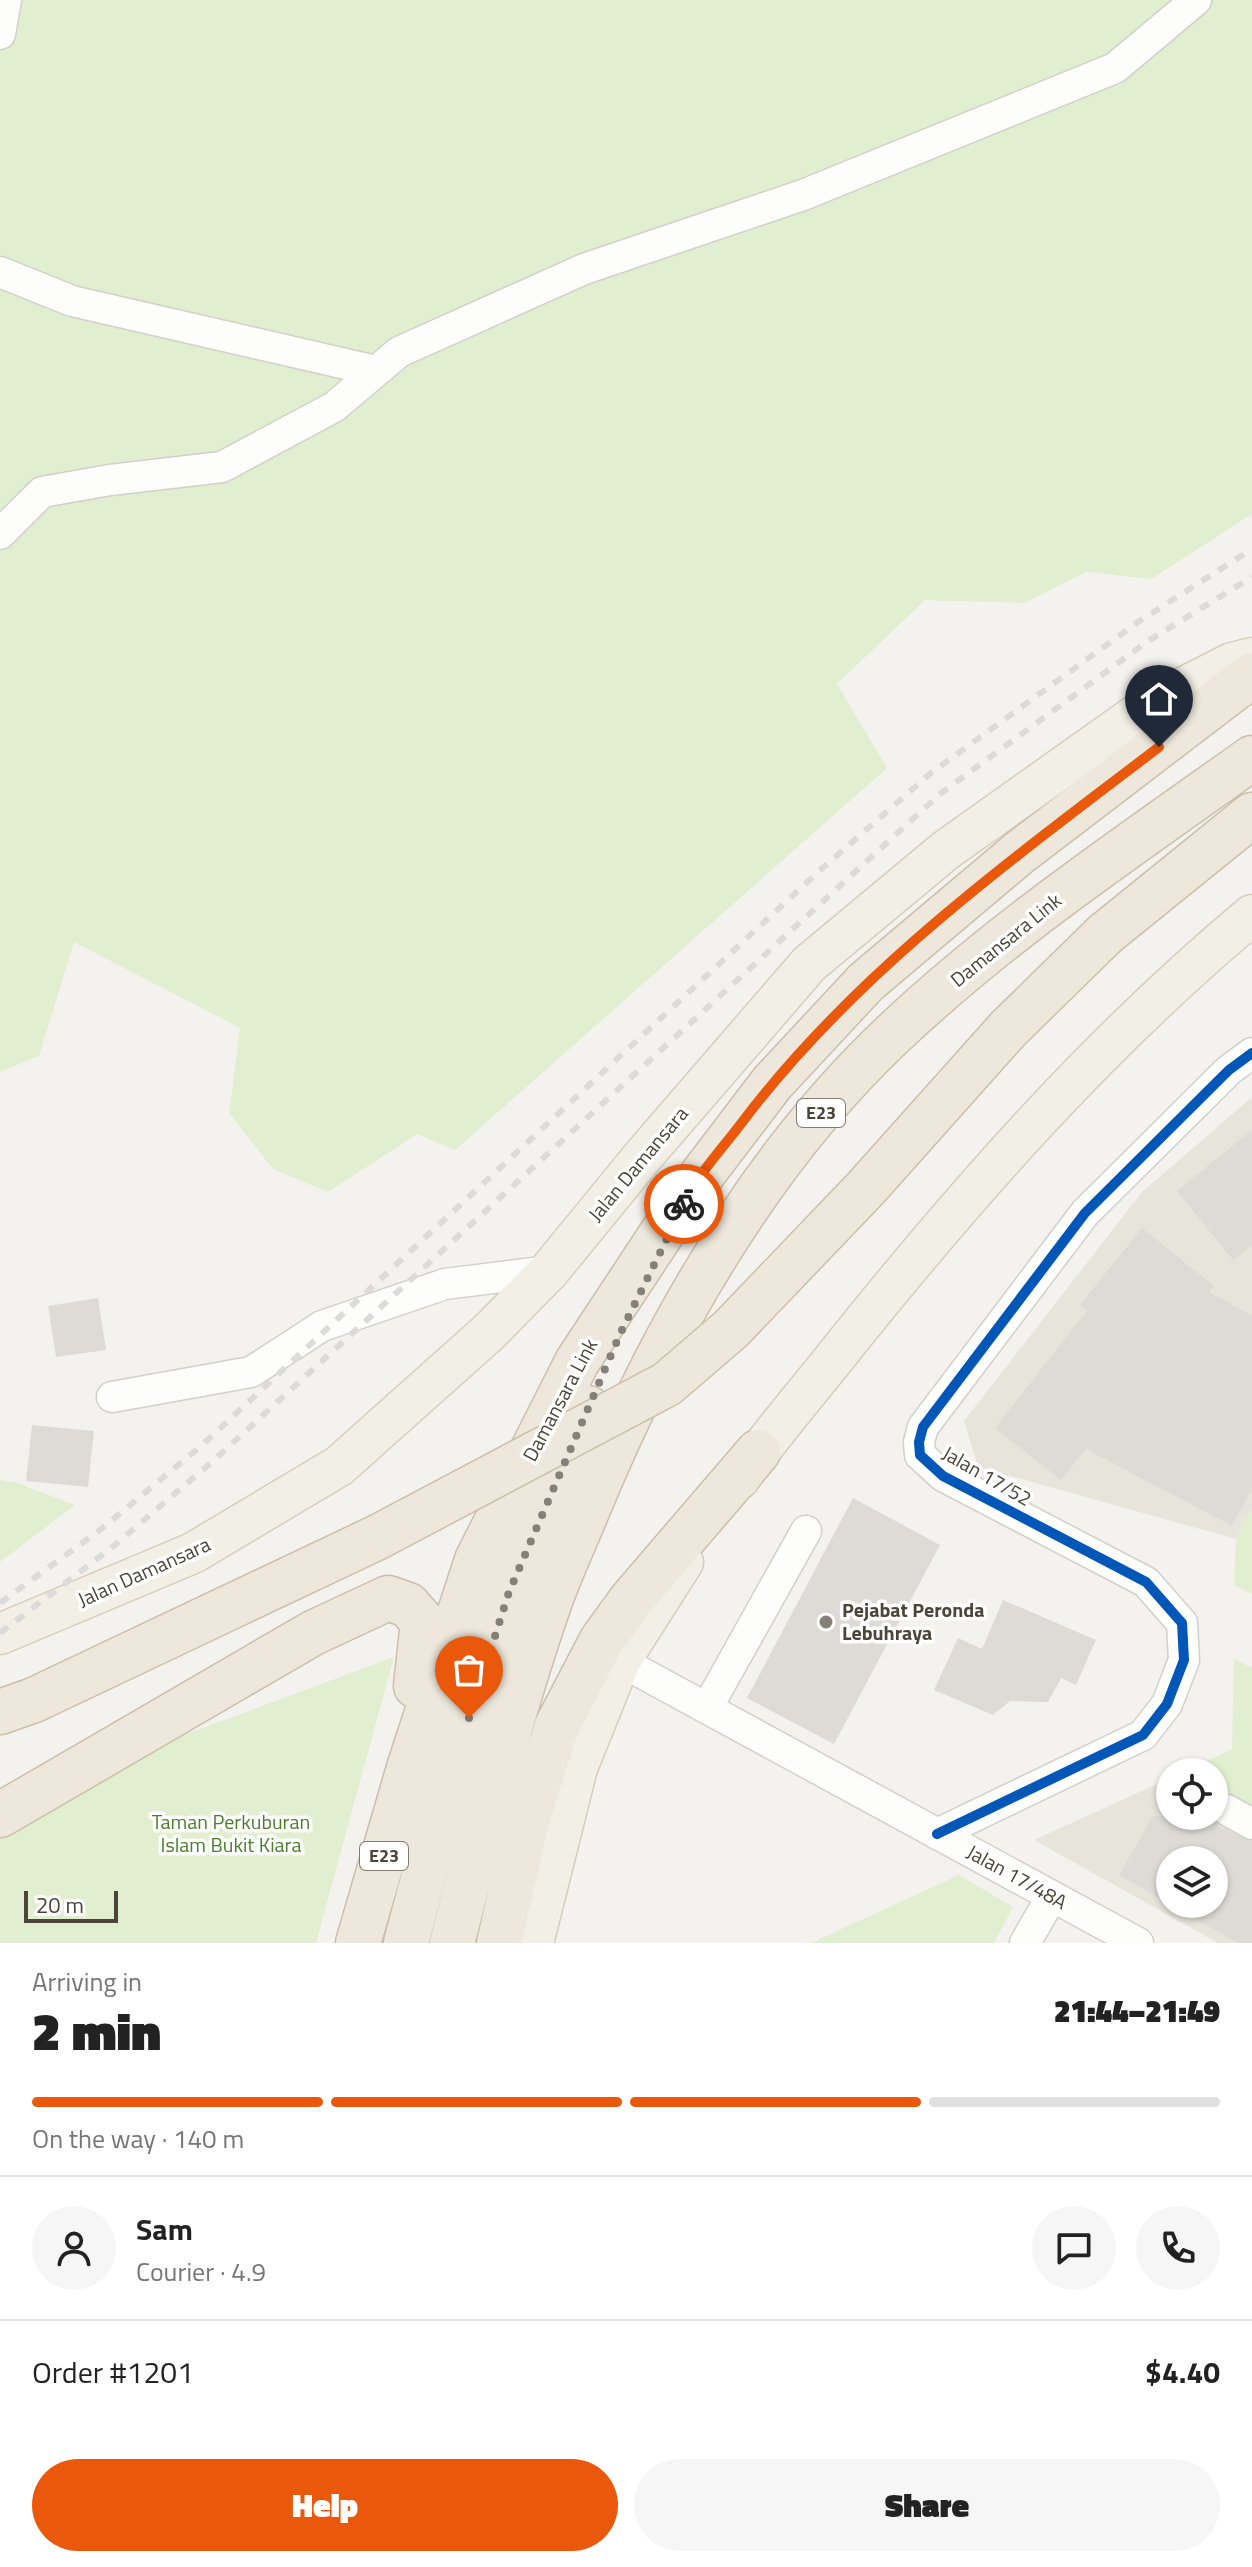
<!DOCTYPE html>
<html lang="en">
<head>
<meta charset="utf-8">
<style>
  :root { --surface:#fff; --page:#f6f6f6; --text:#222; --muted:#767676; --line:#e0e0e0; --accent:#ea580c }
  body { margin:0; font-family:"Titillium Web",sans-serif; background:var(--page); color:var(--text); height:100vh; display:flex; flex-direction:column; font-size:30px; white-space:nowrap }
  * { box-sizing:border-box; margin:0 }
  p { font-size:26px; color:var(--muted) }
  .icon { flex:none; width:44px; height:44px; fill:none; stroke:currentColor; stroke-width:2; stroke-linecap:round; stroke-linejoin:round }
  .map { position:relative; height:1943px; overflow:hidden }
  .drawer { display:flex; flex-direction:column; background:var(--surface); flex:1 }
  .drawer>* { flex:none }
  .fabs { position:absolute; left:1156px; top:1758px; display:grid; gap:16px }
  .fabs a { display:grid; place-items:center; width:72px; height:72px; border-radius:50%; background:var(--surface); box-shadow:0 2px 6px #0004; font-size:40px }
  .scale { position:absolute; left:24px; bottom:20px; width:94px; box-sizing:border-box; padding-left:8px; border:4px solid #4b4439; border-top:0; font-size:22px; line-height:28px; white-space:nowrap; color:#4b4439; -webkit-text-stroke:6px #fff; paint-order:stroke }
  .pin { position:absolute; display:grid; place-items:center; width:68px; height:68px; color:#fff; margin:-82px -34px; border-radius:50% 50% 50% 0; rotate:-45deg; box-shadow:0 0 8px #0007 }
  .pin .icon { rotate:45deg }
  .courier { position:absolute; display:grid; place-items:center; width:80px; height:80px; margin:-40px; border:6px solid #ea580c; border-radius:50%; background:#fff; color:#222; box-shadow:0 2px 10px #0007 }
  .summary em { font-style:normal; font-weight:800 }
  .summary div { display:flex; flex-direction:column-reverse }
  .summary { display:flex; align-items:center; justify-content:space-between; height:136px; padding:0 32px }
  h1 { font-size:52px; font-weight:800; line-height:60px }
  .bar { display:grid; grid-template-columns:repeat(4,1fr); gap:12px 8px; align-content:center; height:96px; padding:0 32px }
  .bar i { height:10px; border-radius:6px; background:var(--line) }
  .bar .on { background:var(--accent) }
  .bar p { grid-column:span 4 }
  .line { display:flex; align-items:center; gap:20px; padding:0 32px; border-top:2px solid var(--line) }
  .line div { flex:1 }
  .round { display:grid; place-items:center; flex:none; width:84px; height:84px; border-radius:42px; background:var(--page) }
  .button { display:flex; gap:16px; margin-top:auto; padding:16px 32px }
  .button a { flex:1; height:92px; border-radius:48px; background:var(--accent); color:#fff; font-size:32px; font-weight:800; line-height:92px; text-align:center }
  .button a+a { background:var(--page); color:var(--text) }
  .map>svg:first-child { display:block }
</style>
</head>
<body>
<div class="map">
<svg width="1252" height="1943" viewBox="0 0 1252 1943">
  <rect width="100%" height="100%" fill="#f4f2ee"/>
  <path fill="#e7e4dc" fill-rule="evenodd" d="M1252,1097V1508L1236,1539L978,1467L964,1421L1142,1192Z
    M1170,1778V1816H1214V1791L1252,1812V1943H1218L1034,1840ZM1170,1860H1214V1904H1170Z"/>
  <path fill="#e1eecf" d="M0,0H1252V514L1151,579L1086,572L1025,603L925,600L837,684L887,768L455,1150L417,1134L328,1192L273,1169L229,1113L240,1028L74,942L39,1056L0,1072Z
    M0,1480L17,1483L75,1505L0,1562Z
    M1252,1508V1594L1234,1585L1236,1539Z
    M394,1657L316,1943H0V1803Z
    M1234,1659L1252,1668V1812L1214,1791V1772H1183L1232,1749Z
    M959,1875L1013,1907L994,1943H811Z"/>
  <path fill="#dedbd6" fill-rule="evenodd" d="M1252,1130V1245L1233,1260L1177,1191Z
    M1142,1228L1214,1286L1209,1292L1252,1316V1488L1232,1526L1086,1449L1061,1480L995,1428L1087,1311L1080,1305Z
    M98,1298L106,1350L56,1357L48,1306Z
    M32,1425L94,1431L88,1487L26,1481Z
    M853,1498L940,1545L834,1744L747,1698Z
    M1003,1600L1096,1640L1076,1685L1061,1678L1048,1702L1010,1701L993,1715L934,1690L958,1638L982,1649Z
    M1153,1816H1211L1218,1826L1252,1842V1943H1238L1119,1875ZM1170,1860H1214V1904H1170Z"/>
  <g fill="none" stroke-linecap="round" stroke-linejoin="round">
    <g stroke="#d2d0cb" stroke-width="33">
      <path id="minor" d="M0,34L6,0
        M0,272L72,301L376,371
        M0,534L42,492L110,480L222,467L334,407L399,352L584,269L803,195L1115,68L1196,0
        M112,1397L251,1372L322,1326L445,1284L549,1271
        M620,1661L1138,1943
        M707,1708L806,1531
        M1227,1810L1252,1824
        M937,1834L1143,1735L1167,1704L1184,1660L1182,1623L1146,1582L943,1476L920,1455L919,1442L923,1427L1085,1213L1229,1070L1252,1053
        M1025,1943L1052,1896"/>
    </g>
    <g stroke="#d6cebb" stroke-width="43">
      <path id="major" d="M739,1479C773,1431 812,1387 848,1341C971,1188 1101,1041 1252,915
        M0,1634L193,1553L339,1466L489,1332L549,1271L644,1155L809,964L946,850L1153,703L1232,663L1252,658
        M533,1943L577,1768L620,1661L683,1562"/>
    </g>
    <g stroke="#ccbfa9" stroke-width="47">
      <path id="highway" d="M1105,934L1252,815
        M0,1712L34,1700
        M0,1815L313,1633L388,1598L408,1605L423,1622L416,1686
        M358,1943L409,1768L477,1560L577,1362L689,1192L772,1083L866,982L1019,853L1252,675
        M406,1943L450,1778L509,1592L588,1408
        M452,1943C482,1828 511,1713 550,1601C561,1570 575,1541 587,1511C658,1339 756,1163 893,1034C1003,930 1129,846 1252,758
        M499,1943L528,1817L557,1726L602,1640L631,1600L758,1452"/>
    </g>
    <use href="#minor" stroke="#fdfdfc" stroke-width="30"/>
    <use href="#major" stroke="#f2efe6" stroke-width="40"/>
    <use href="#highway" stroke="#ede8db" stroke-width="44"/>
    <path stroke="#dbdbda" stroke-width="6" stroke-dasharray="10 10" stroke-linecap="butt" d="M0,1603L100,1530L201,1446L818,872L931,773L1138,622L1252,549
      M0,1633L110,1549L212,1462L940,794L1148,641L1252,577"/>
    <g stroke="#ccbfa9" stroke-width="47" stroke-linecap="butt">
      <path id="highway-bridge" d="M34,1700L378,1537L667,1384L731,1329L866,1188L1008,1029L1105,934"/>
    </g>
    <use href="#highway-bridge" stroke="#ede8db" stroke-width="44"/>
    <g stroke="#fff" stroke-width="15">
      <path id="cycleway" d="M937,1834L1143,1735L1167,1704L1184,1660L1182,1623L1146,1582L943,1476L920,1455L919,1442L923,1427L1085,1213L1229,1070L1252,1053"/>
    </g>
    <use href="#cycleway" stroke="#0057b8" stroke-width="10"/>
  </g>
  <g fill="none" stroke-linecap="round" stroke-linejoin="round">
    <path stroke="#868178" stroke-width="8" stroke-dasharray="0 14.4" d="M469,1718L509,1592L621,1332L684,1204"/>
    <path stroke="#ea580c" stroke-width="10" d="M684,1204C697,1175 721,1150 740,1125C854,973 1010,861 1159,747"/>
  </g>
  <circle fill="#868178" stroke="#fff" stroke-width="3" cx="826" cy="1622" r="8"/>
  <g text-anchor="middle" stroke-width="7" stroke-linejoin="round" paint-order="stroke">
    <g fill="#fff" stroke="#817c74" stroke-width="2">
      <rect x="797" y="1099" width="48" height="28" rx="6"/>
      <rect x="360" y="1842" width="48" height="28" rx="6"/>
    </g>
    <g font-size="18" font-weight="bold" fill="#4b4439">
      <text x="821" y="1119">E23</text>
      <text x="384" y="1862">E23</text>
    </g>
    <g font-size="20" fill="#4b4439" stroke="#fff">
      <text transform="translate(1006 940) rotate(-39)" y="7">Damansara Link</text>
      <text transform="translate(638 1164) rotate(-50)" y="7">Jalan Damansara</text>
      <text transform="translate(560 1400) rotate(-62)" y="7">Damansara Link</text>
      <text transform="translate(987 1476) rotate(30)" y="7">Jalan 17/52</text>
      <text transform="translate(144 1572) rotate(-24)" y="7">Jalan Damansara</text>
      <text transform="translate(1017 1877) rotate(29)" y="7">Jalan 17/48A</text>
    </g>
    <g font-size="20" font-weight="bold" fill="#4b4439" stroke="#fff" text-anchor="start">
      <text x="842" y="1617">Pejabat Peronda<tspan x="842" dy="23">Lebuhraya</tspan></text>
    </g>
    <g font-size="20" fill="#4a7f2a" stroke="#fff">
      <text x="231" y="1829">Taman Perkuburan<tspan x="231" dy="23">Islam Bukit Kiara</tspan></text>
    </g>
  </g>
</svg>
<div class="fabs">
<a><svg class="icon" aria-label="locate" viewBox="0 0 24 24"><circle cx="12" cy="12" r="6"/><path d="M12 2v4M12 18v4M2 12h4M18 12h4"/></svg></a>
<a><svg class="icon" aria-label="layers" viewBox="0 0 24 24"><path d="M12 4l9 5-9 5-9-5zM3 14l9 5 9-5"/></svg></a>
</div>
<div class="scale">20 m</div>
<div class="pin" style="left:469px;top:1718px;background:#ea580c"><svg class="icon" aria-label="bag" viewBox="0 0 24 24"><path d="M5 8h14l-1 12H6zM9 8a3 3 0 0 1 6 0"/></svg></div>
<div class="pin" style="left:1159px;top:747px;background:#1f2937"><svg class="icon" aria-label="home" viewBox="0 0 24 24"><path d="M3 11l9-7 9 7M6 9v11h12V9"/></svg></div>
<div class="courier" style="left:684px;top:1204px"><svg class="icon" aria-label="bike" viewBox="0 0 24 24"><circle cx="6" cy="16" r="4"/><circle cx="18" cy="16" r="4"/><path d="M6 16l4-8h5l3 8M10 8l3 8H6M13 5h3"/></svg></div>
</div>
<section class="drawer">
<div class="summary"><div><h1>2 min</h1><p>Arriving in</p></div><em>21:44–21:49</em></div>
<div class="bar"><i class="on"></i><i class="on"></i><i class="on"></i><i></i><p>On the way · 140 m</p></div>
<div class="line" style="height:144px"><a class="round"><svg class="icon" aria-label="person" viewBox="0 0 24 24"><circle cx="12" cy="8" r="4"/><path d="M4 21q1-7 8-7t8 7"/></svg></a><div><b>Sam</b><p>Courier · 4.9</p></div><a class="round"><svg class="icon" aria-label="chat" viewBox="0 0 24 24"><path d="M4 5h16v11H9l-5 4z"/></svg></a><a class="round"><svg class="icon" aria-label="phone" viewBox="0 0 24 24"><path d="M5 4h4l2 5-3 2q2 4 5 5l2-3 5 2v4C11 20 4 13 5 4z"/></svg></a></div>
<div class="line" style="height:104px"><div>Order #1201</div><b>$4.40</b></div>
<div class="button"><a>Help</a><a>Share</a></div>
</section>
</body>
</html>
